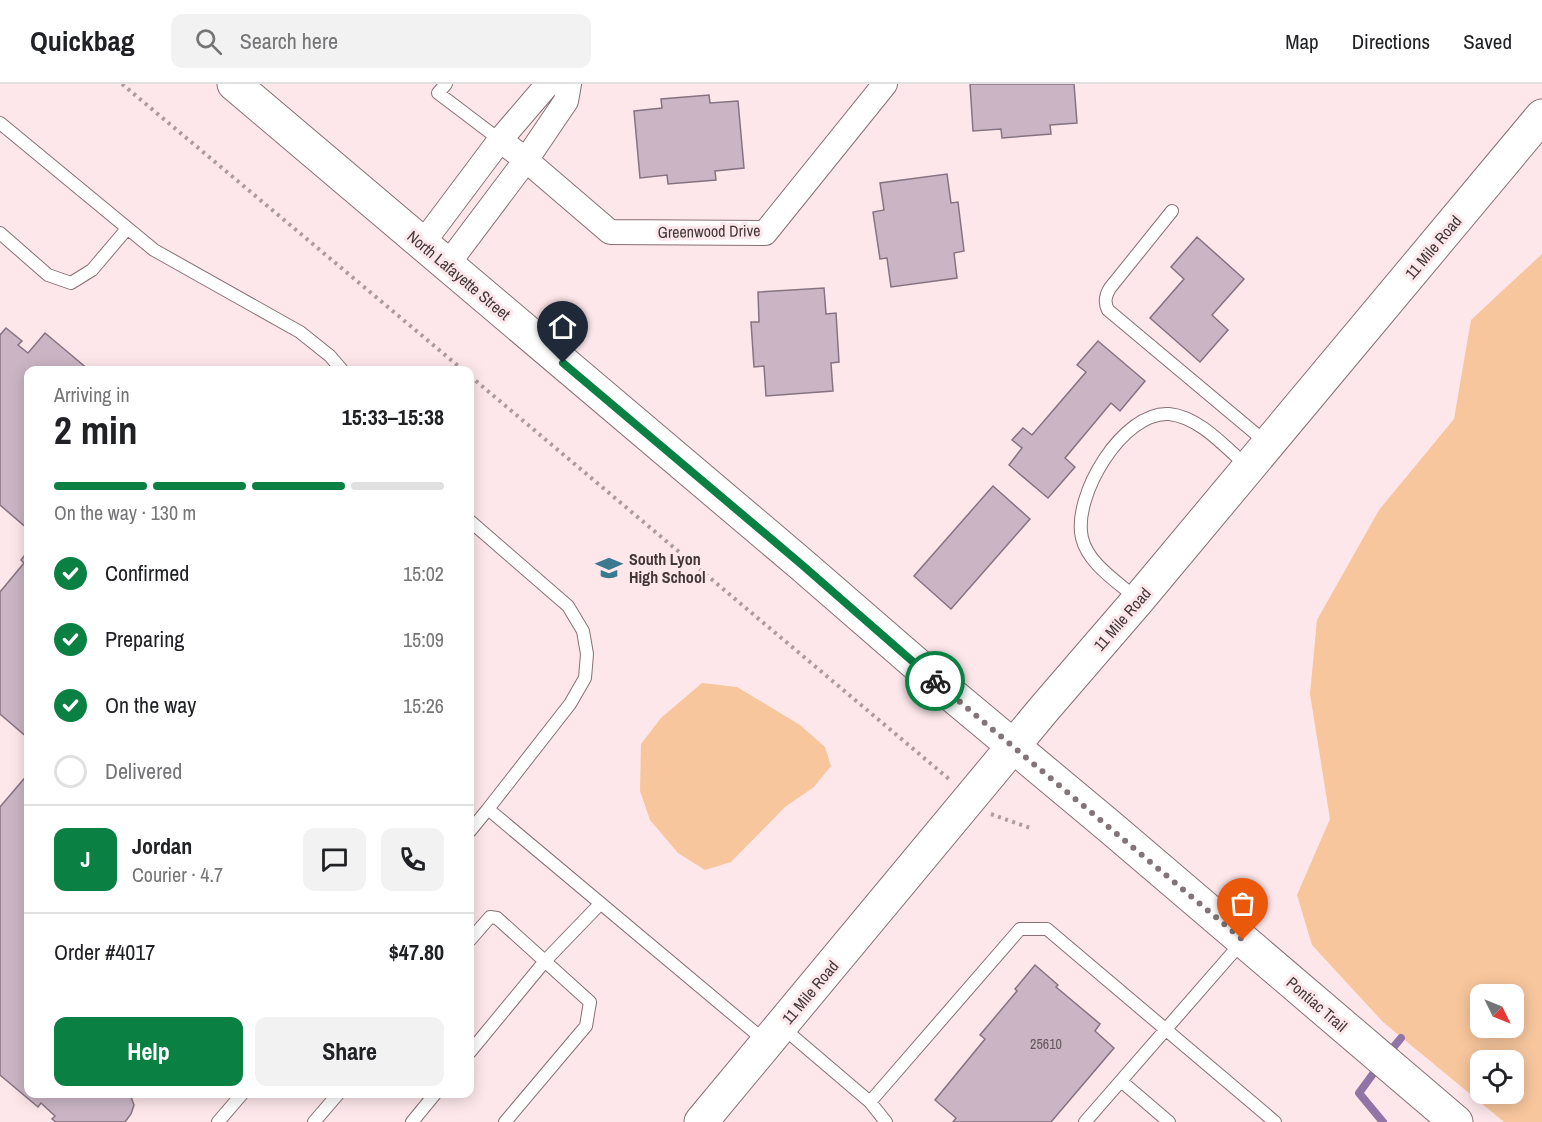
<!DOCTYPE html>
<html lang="en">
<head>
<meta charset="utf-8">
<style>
  :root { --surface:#fff; --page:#f2f2f2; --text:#202124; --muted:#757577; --line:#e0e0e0; --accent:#0b8043 }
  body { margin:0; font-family:"Archivo Narrow",sans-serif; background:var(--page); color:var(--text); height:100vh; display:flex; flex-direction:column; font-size:22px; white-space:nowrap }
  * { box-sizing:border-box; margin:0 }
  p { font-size:20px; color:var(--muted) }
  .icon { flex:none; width:33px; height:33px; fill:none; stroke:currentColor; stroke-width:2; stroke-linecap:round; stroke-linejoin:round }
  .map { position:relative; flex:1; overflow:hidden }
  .details { position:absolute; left:24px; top:282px; width:450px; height:732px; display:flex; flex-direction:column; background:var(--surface); border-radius:12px; box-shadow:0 3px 15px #0003 }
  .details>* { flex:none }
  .needle { width:39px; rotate:133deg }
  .tools { position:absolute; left:1470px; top:900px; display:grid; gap:12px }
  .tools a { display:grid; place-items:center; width:54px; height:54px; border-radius:12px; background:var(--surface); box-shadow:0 3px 15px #0003; font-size:30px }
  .pin { position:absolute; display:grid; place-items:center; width:51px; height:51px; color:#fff; margin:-62px -26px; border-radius:50% 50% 50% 0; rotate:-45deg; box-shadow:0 0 6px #0007 }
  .pin .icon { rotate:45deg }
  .courier { position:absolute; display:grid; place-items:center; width:60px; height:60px; margin:-30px; border:4px solid #0b8043; border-radius:50%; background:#fff; color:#222; box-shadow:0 2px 8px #0007 }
  .head em { font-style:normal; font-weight:800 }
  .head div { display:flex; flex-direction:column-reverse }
  .head { display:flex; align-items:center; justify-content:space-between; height:102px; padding:0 30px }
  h1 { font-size:39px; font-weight:800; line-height:45px }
  .bar { display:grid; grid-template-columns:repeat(4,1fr); gap:9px 6px; align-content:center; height:72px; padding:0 30px }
  .bar i { height:8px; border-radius:4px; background:var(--line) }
  .bar .on { background:var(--accent) }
  .bar p { grid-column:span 4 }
  .line { display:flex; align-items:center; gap:15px; padding:0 30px; border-top:2px solid var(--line) }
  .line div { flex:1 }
  .round { display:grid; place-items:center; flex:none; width:63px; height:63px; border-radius:12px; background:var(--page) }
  ol { padding:0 30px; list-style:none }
  li { display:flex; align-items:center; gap:18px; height:66px }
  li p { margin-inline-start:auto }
  li .icon { padding:6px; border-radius:50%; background:var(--accent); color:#fff; stroke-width:4 }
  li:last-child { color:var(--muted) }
  li i { width:33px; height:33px; border:3px solid var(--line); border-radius:50% }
  .action { display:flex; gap:12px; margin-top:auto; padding:12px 30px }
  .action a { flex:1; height:69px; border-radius:12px; background:var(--accent); color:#fff; font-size:24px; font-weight:800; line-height:69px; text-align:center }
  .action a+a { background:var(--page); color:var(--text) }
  header { display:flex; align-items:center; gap:36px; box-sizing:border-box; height:84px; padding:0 30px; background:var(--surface); border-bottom:2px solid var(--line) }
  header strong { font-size:28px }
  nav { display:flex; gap:33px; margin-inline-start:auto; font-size:21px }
  .search { width:420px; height:54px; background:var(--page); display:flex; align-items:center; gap:15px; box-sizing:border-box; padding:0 21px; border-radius:12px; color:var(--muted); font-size:22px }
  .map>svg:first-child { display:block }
</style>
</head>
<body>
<header>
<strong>Quickbag</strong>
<div class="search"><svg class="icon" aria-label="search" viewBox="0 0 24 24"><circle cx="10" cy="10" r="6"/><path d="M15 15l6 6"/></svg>Search here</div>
<nav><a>Map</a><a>Directions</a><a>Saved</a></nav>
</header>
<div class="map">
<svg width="1542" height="1038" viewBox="0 0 1542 1038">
  <rect width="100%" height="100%" fill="#fde7eb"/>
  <path fill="#f7c69d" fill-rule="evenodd" d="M1542,170V1038H1504L1383,938L1312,861L1297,811L1330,735L1310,610L1317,536L1379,426L1454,335L1471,236ZM1480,910H1514V944H1480ZM1480,976H1514V1010H1480Z
    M702,599L737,603L800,641L825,663L831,682L814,703L785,723L731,778L705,786L678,769L650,736L640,707L641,660L661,634Z"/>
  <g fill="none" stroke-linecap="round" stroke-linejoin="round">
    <path stroke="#9175a6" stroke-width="8" d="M1387,971L1401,954
      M1378,983L1359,1009L1383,1038"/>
  </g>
  <path fill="#cbb5c5" stroke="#867381" stroke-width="1.5" d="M970,0H1074L1077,39L1050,41L1051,50L1002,54L1001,45L973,47Z
    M709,11L710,19L738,17L744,84L715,87L716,96L668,100L667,91L640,94L634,27L662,24L661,15Z
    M947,90L951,119L958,118L964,167L954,169L957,194L891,203L887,174L880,175L873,128L884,126L880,99Z
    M1197,153L1244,195L1212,231L1228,246L1200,278L1150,234L1184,195L1171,183Z
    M824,204L826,230L836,229L839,278L831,279L833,307L766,312L764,282L754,283L751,238H759L758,208Z
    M6,244L22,257L18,261L28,269L45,249L89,286H28V445L0,421V251Z
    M1098,257L1145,297L1120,327L1111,319L1065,374L1075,383L1048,414L1009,381L1022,364L1012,356L1023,344L1032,351L1086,288L1077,281Z
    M993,402L1030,435L951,525L914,492Z
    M28,467V654L0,630V508L24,479L21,476Z
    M28,690V1010H134L131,1013L134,1021L131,1030L125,1038H56L52,1035L55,1032L41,1019L38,1023L0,991V723Z
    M1035,881L1058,901L1056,903L1100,940L1095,947L1114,964L1051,1038H953L956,1034L935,1016L985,955L980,951L1017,907L1015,905Z"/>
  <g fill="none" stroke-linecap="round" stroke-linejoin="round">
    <g stroke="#886f74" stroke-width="14">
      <path id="lane" d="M446,0L438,9L500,56
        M0,39L154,166L300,248L330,272L342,286
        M1172,127L1110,204C1105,212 1104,218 1108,226L1268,360
        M0,149L48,191L71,199L92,186L126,146
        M470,437L568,522L583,547L587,570L585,594L570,620L488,725L765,957
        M1137,515C1118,498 1088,480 1082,454C1072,412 1123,327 1169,330C1200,333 1226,364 1248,383
        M470,747L488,725
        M470,856L490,833L497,834L590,918L586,942L505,1038
        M782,943L870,1018L1020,845H1047L1275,1038
        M470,968L545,877L600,820
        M1121,997L1169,1038
        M870,1018L886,1038
        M218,1038L242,1010
        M314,1038L338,1010
        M412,1038L435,1010
        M1085,1038L1242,858"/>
    </g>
    <g stroke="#886f74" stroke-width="26">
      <path id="street" d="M500,56L526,76L610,148L765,149L885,0
        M422,160L500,56L548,0
        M447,181L526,76L566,17L569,0"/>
    </g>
    <g stroke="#886f74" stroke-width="35">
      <path id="secondary" d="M234,0L801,480L952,611L1109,742L1456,1038
        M701,1038L1044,625L1138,516L1542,32"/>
    </g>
    <path stroke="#ad9c9f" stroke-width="4" stroke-dasharray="3 4.5" stroke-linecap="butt" d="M122,0L463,286
      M470,292L949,695
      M991,730L1033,745"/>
    <use href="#lane" stroke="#fff" stroke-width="12"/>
    <use href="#street" stroke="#fff" stroke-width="24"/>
    <use href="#secondary" stroke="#fff" stroke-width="33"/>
  </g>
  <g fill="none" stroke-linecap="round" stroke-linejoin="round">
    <path stroke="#837577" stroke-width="6" stroke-dasharray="0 10.8" d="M935,597L1243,856"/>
    <path stroke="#0b8043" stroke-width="8" d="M563,279L801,480L935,597"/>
  </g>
  <defs>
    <g id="school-bare" transform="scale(2.07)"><path d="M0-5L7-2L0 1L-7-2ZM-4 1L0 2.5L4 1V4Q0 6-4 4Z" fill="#3a798e" stroke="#fde7eb" stroke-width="2.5" paint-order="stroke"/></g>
  </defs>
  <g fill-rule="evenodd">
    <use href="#school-bare" x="609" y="484"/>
  </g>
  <g text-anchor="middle" stroke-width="6" stroke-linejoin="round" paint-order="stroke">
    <g font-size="14" fill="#64565c">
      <text x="1046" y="965">25610</text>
    </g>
    <g font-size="16" fill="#423739" stroke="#fde7eb">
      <text transform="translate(709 147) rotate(-1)" y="6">Greenwood Drive</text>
      <text transform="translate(1433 163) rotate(-50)" y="6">11 Mile Road</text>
      <text transform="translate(459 191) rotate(40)" y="6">North Lafayette Street</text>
      <text transform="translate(1122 535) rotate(-49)" y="6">11 Mile Road</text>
      <text transform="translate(810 908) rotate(-50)" y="6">11 Mile Road</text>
      <text transform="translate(1317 920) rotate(41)" y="6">Pontiac Trail</text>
    </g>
    <g font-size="16" font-weight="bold" fill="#423739" stroke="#fde7eb" text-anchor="start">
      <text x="629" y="481">South Lyon<tspan x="629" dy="18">High School</tspan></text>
    </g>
  </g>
</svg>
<div class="tools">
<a><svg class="needle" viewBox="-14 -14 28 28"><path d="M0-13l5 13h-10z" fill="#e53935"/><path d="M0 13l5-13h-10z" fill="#757577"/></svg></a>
<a><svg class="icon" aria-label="locate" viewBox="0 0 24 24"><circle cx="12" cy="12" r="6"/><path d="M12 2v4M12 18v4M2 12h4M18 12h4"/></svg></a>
</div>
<div class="pin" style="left:1243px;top:856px;background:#ea580c"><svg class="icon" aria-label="bag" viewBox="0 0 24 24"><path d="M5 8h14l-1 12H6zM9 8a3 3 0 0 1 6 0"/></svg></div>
<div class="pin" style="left:563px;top:279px;background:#1f2937"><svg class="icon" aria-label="home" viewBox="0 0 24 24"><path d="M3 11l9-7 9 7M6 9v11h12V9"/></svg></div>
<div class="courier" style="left:935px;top:597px"><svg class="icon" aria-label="bike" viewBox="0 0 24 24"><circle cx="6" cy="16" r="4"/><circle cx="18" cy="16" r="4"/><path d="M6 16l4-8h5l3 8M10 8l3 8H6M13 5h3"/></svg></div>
<section class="details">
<div class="head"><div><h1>2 min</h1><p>Arriving in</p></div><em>15:33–15:38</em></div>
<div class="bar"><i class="on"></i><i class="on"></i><i class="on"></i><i></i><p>On the way · 130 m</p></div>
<ol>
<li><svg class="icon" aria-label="check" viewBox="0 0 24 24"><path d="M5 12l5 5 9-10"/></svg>Confirmed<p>15:02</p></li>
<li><svg class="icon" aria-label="check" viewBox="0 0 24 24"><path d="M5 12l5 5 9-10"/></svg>Preparing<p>15:09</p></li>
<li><svg class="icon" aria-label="check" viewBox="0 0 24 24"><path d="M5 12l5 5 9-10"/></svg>On the way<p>15:26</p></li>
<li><i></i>Delivered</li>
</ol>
<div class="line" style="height:108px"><b class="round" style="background:var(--accent);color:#fff">J</b><div><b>Jordan</b><p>Courier · 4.7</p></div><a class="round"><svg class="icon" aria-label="chat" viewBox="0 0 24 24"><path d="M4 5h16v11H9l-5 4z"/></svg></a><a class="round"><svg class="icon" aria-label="phone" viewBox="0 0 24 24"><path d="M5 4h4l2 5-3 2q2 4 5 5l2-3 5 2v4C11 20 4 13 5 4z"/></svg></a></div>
<div class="line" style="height:78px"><div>Order #4017</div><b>$47.80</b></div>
<div class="action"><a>Help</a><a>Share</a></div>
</section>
</div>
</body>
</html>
